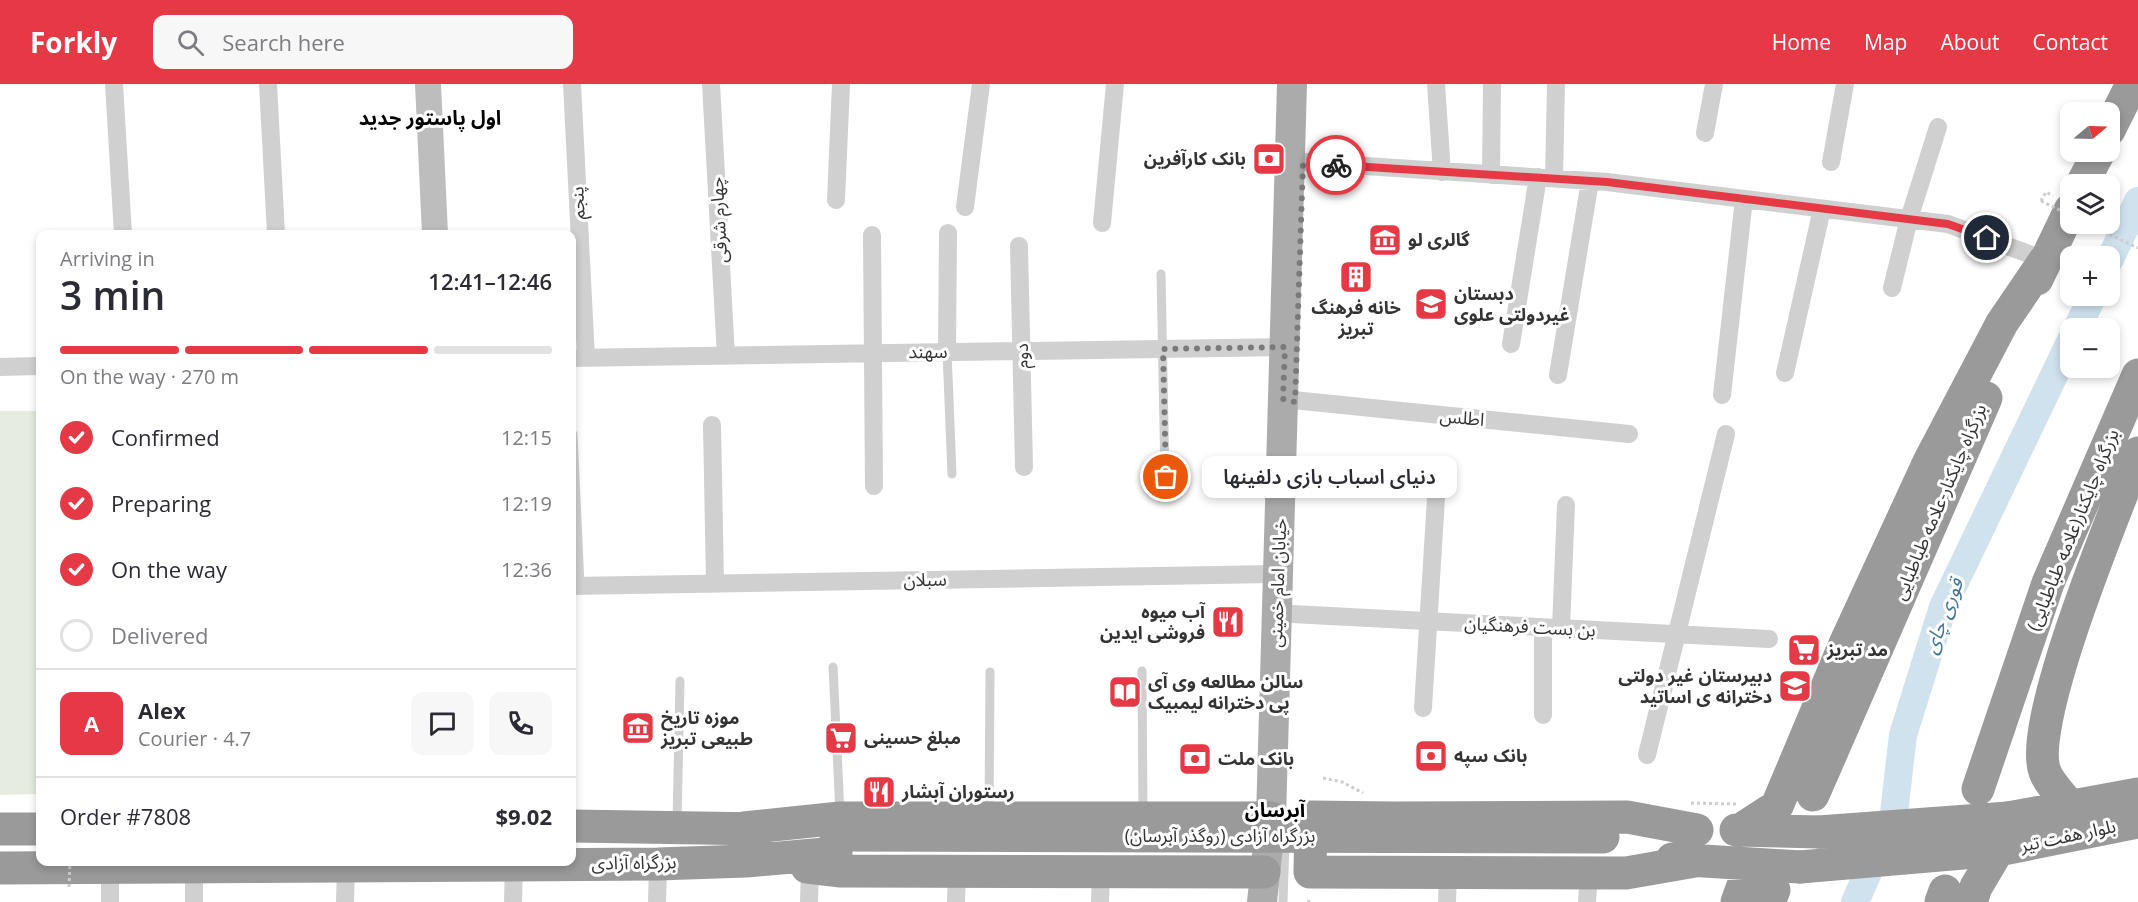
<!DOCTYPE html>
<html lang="en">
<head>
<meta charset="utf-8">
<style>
  :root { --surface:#fff; --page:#f7f7f7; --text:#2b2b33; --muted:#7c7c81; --line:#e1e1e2; --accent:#e63946 }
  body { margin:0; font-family:"Open Sans","Noto Sans Arabic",sans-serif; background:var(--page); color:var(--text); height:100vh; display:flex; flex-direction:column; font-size:22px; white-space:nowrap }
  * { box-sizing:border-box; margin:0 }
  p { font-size:20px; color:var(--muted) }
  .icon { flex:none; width:33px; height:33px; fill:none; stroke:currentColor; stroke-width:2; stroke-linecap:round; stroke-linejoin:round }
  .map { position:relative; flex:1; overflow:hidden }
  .side { position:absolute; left:36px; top:146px; width:540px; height:636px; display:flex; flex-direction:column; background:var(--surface); border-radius:12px; box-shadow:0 3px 9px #0003 }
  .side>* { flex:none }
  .needle { width:39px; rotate:71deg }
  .tools { position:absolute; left:2060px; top:18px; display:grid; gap:12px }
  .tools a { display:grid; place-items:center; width:60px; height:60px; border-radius:12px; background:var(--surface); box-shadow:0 3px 9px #0003; font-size:30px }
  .pin { position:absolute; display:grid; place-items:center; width:51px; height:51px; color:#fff; margin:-26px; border:3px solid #fff; border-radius:50%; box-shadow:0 2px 6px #0007 }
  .courier { position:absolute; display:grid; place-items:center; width:60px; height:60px; margin:-30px; border:4px solid #e63946; border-radius:50%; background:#fff; color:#222; box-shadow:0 2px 8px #0007 }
  .bubble { position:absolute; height:42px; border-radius:12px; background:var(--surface); box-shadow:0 3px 9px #0003; font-size:20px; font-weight:600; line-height:42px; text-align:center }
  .head em { font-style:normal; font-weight:600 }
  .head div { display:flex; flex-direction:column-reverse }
  .head { display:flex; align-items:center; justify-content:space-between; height:102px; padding:0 24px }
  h1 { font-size:39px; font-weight:600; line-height:45px }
  .bar { display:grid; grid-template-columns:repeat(4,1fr); gap:9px 6px; align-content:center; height:72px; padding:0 24px }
  .bar i { height:8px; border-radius:4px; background:var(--line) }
  .bar .active { background:var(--accent) }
  .bar p { grid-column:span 4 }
  .line { display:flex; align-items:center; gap:15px; padding:0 24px; border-top:2px solid var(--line) }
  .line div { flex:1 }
  .round { display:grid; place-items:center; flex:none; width:63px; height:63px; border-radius:12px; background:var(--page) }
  ol { padding:0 24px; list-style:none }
  li { display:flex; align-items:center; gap:18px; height:66px }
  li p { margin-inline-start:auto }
  li .icon { padding:6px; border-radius:50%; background:var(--accent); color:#fff; stroke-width:4 }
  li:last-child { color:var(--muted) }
  li i { width:33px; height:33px; border:3px solid var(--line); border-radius:50% }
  header { display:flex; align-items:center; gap:36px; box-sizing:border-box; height:84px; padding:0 30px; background:var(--accent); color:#fff }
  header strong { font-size:28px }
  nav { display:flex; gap:33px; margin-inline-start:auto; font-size:21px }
  .search { width:420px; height:54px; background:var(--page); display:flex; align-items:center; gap:15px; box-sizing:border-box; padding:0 21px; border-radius:12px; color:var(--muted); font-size:22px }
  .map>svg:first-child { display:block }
</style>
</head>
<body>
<header>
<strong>Forkly</strong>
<div class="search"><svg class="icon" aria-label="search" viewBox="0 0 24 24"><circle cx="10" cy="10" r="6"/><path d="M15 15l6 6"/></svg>Search here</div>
<nav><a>Home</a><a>Map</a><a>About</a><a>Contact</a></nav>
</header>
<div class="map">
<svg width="2138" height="818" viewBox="0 0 2138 818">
  <rect width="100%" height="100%" fill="#fff"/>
  <path fill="#e6ecdf" d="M0,327H40V710L0,711Z"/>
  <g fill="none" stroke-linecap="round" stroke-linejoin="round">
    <path stroke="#cfe2ee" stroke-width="28" d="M2109,177L2138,117
      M2077,244L2093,212
      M1855,818L1894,729L1903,651L1943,523L2070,258"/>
    <path stroke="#cdcdcd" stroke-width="3" stroke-dasharray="3 3" stroke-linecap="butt" d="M2041,117L2046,108L2053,112
      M2088,140L2138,164
      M1323,694L1342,698L1363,709
      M1691,719L1736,720
      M1308,818L1309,816"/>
    <path stroke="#d0d0d0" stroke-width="9" d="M1161,190L1165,394
      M947,268L952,390
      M573,350L580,501
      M833,583L840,729
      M1142,587L1143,728
      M989,729L990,588
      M677,738L680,597
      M1283,818L1285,758"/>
    <path stroke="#d0d0d0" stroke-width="18" d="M114,0L123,150
      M268,0L276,150
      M572,0L586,274
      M711,0L726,272
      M1436,0L1442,88
      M1705,49L1714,0
      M1290,77L1607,98L1948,140L2045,176
      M1831,78L1845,0
      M1491,91L1492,0
      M1554,94L1556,0
      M836,116L841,0
      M965,123L981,0
      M1102,139L1115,0
      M872,151L874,402
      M1019,162L1024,383
      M1892,204L1909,135L1938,43
      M1511,260L1538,93
      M947,268L948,149
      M572,274L1285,263
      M0,283L40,282
      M1785,289L1822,125
      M1558,291L1590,97
      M1722,311L1744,115
      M1283,315L1629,350
      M712,341L715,499
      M572,502L1278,490
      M1277,526L1292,530L1769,555
      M1561,544L1566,421
      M1423,624L1436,414
      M1543,631V543
      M1647,671L1726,350
      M110,783V818
      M194,818V784
      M345,818L346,782
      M513,818L514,780
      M657,818L658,780
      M809,818L810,783
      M956,818L957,787
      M1100,818L1101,787
      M1447,818L1448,789
      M1587,818L1589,789"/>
    <path stroke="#bdbdbd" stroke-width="26" d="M428,0L435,150"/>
    <path stroke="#ababab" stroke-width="30" d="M1262,818L1271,734L1292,0"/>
    <path stroke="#9a9a9a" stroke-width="33" d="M2109,46L2132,0
      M2082,100L2099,68
      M2037,195L2070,126
      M1978,705L2048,499L2138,291
      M1813,711L1986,314
      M2069,721C2061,711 2049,699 2045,688C2026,640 2117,424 2138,369
      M1393,734L1311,733L1310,788L1626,789L1695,777
      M2008,734L2138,710
      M572,742L766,745
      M744,744L840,734H1271
      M1374,744L1380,738L1393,734L1627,733L1697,746
      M0,745H40
      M1736,746L1819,748
      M1740,746L1777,722L1845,560L1929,378L2002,239L2045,176
      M1672,775L1800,783
      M807,783L841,787L1264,788
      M0,784L658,780L746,777L836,769
      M1737,818L1751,780
      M1769,818L1774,806
      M1941,818L1945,807
      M1971,818L1976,803L1998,766L2138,738"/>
    <path stroke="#cdcdcd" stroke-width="3" stroke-dasharray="3 3" stroke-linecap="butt" d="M2041,117L2070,131
      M69,803L70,777"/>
    <path stroke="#9a9a9a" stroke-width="33" d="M1819,748L2008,734
      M836,751L1603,753
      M1800,783L1998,766"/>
  </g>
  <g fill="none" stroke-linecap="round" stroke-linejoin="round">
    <path stroke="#7a7a7a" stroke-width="6" stroke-dasharray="0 10.8" d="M1166,393L1163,265L1285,263L1283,315L1295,318L1303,78L1336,81"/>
    <path stroke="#e63946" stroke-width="8" d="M1336,81L1607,98L1948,140L1987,154"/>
  </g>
  <defs>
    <g id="bank-square" transform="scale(1.725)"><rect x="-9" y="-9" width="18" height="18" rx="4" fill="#e63946" stroke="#fff"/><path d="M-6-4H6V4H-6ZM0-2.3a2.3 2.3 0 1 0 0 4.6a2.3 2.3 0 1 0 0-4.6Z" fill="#fff"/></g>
    <g id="museum-square" transform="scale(1.725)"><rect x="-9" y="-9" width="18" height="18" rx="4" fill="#e63946" stroke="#fff"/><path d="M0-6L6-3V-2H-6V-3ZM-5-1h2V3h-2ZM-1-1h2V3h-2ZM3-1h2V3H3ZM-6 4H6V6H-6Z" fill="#fff"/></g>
    <g id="building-square" transform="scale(1.725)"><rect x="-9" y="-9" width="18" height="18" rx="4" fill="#e63946" stroke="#fff"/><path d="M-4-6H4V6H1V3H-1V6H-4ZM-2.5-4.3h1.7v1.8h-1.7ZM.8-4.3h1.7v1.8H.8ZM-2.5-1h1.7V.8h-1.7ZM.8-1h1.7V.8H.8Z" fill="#fff"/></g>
    <g id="school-square" transform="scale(1.725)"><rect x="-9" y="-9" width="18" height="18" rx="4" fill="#e63946" stroke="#fff"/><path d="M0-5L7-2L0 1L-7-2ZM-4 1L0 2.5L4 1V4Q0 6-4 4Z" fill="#fff"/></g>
    <g id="restaurant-square" transform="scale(1.725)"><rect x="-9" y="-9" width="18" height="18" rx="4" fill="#e63946" stroke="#fff"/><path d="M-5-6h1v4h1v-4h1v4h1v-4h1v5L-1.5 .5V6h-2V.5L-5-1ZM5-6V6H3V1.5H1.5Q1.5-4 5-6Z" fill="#fff"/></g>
    <g id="supermarket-square" transform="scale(1.725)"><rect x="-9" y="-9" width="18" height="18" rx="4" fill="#e63946" stroke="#fff"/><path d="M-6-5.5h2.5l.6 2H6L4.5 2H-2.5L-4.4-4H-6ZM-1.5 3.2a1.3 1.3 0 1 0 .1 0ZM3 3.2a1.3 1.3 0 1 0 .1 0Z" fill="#fff"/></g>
    <g id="library-square" transform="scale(1.725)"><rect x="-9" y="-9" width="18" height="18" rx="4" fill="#e63946" stroke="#fff"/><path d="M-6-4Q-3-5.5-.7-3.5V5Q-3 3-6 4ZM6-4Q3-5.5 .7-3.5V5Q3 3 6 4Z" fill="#fff"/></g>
  </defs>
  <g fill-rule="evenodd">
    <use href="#bank-square" x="1269" y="75"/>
    <use href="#museum-square" x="1385" y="156"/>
    <use href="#building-square" x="1356" y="193"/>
    <use href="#school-square" x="1431" y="220"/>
    <use href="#restaurant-square" x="1228" y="538"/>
    <use href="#supermarket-square" x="1804" y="566"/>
    <use href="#school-square" x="1795" y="602"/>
    <use href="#library-square" x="1125" y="608"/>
    <use href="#museum-square" x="638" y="644"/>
    <use href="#supermarket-square" x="841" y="654"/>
    <use href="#bank-square" x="1431" y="672"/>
    <use href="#bank-square" x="1195" y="675"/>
    <use href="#restaurant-square" x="879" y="708"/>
  </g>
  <g text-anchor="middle" stroke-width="6" stroke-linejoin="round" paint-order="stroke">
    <g font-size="18" font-weight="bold" fill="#333" stroke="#fff" text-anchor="start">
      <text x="1246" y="81" text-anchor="end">بانک کارآفرین</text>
      <text x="1408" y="162">گالری لو</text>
      <text x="1454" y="216">دبستان<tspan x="1454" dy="21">غیردولتی علوی</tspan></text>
      <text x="1356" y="230" text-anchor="middle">خانه فرهنگ<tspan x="1356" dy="21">تبریز</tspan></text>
      <text x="1205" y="534" text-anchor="end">آب میوه<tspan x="1205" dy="21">فروشی ایدین</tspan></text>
      <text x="1827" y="572">مد تبریز</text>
      <text x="1772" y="598" text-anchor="end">دبیرستان غیر دولتی<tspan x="1772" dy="21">دخترانه ی اساتید</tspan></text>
      <text x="1148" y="604">سالن مطالعه وی آی<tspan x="1148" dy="21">پی دخترانه لیمبیک</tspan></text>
      <text x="661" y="640">موزه تاریخ<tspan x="661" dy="21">طبیعی تبریز</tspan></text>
      <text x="864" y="660">مبلغ حسینی</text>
      <text x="1454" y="678">بانک سپه</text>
      <text x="1218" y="681">بانک ملت</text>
      <text x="902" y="714">رستوران آبشار</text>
    </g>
    <g font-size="18" fill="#333" stroke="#fff">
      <text transform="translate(578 119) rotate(-93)" y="6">پنجم</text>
      <text transform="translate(719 136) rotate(-93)" y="6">چهارم شرقی</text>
      <text transform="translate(928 268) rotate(-1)" y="6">سهند</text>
      <text transform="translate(1022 272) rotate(-91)" y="6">دوم</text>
      <text transform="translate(1462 334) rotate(5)" y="6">اطلس</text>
      <text transform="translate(1940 418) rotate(-67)" y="6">بزرگراه چایکنار-علامه طباطبایی</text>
      <text transform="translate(2073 446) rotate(-68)" y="6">بزرگراه چایکنار(علامه طباطبایی)</text>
      <text transform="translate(925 496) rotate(-1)" y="6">سبلان</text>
      <text transform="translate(1278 499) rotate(-88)" y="6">خیابان امام خمینی</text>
      <text transform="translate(1530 543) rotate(3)" y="6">بن بست فرهنگیان</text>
      <text x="1220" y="758">بزرگراه آزادی (روگذر آبرسان)</text>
      <text transform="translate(2068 752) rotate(-12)" y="6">بلوار هفت تیر</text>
      <text transform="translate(634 779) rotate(-1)" y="6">بزرگراه آزادی</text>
    </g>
    <g font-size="20" font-weight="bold" fill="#000" stroke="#fff">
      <text x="430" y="41">اول پاستور جدید</text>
      <text x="1275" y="733">آبرسان</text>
    </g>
    <g font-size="20" font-style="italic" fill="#3f7597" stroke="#fff">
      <text transform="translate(1943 532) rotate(-69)" y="7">قوری چای</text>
    </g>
  </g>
</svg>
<div class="tools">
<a><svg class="needle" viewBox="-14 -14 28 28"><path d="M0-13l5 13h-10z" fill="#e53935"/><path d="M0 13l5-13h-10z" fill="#7c7c81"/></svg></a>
<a><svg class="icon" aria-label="layers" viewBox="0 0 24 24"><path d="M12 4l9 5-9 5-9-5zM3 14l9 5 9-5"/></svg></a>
<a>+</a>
<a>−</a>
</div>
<div class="pin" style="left:1166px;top:393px;background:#ea580c"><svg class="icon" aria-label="bag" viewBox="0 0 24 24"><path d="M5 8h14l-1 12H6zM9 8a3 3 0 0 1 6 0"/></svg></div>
<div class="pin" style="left:1987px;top:154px;background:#1f2937"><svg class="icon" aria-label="home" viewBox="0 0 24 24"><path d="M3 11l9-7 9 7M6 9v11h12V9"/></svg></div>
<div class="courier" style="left:1336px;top:81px"><svg class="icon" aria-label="bike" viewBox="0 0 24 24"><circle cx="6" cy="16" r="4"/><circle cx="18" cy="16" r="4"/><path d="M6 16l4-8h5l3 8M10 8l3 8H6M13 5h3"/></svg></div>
<div class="bubble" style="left:1202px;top:372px;width:255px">دنیای اسباب بازی دلفینها</div>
<section class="side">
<div class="head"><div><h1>3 min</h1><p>Arriving in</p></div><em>12:41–12:46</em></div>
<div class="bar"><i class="active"></i><i class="active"></i><i class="active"></i><i></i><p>On the way · 270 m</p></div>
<ol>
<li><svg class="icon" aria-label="check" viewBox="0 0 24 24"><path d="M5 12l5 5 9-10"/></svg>Confirmed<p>12:15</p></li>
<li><svg class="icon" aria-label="check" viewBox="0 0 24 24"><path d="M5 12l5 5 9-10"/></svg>Preparing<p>12:19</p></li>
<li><svg class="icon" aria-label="check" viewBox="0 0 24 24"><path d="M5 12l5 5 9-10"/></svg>On the way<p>12:36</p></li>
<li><i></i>Delivered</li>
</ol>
<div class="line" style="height:108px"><b class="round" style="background:var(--accent);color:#fff">A</b><div><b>Alex</b><p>Courier · 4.7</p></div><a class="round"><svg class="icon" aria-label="chat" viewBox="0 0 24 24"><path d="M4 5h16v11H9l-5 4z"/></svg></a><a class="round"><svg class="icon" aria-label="phone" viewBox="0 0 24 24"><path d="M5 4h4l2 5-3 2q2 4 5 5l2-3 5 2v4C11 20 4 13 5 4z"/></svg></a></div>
<div class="line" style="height:78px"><div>Order #7808</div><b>$9.02</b></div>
</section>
</div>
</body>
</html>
